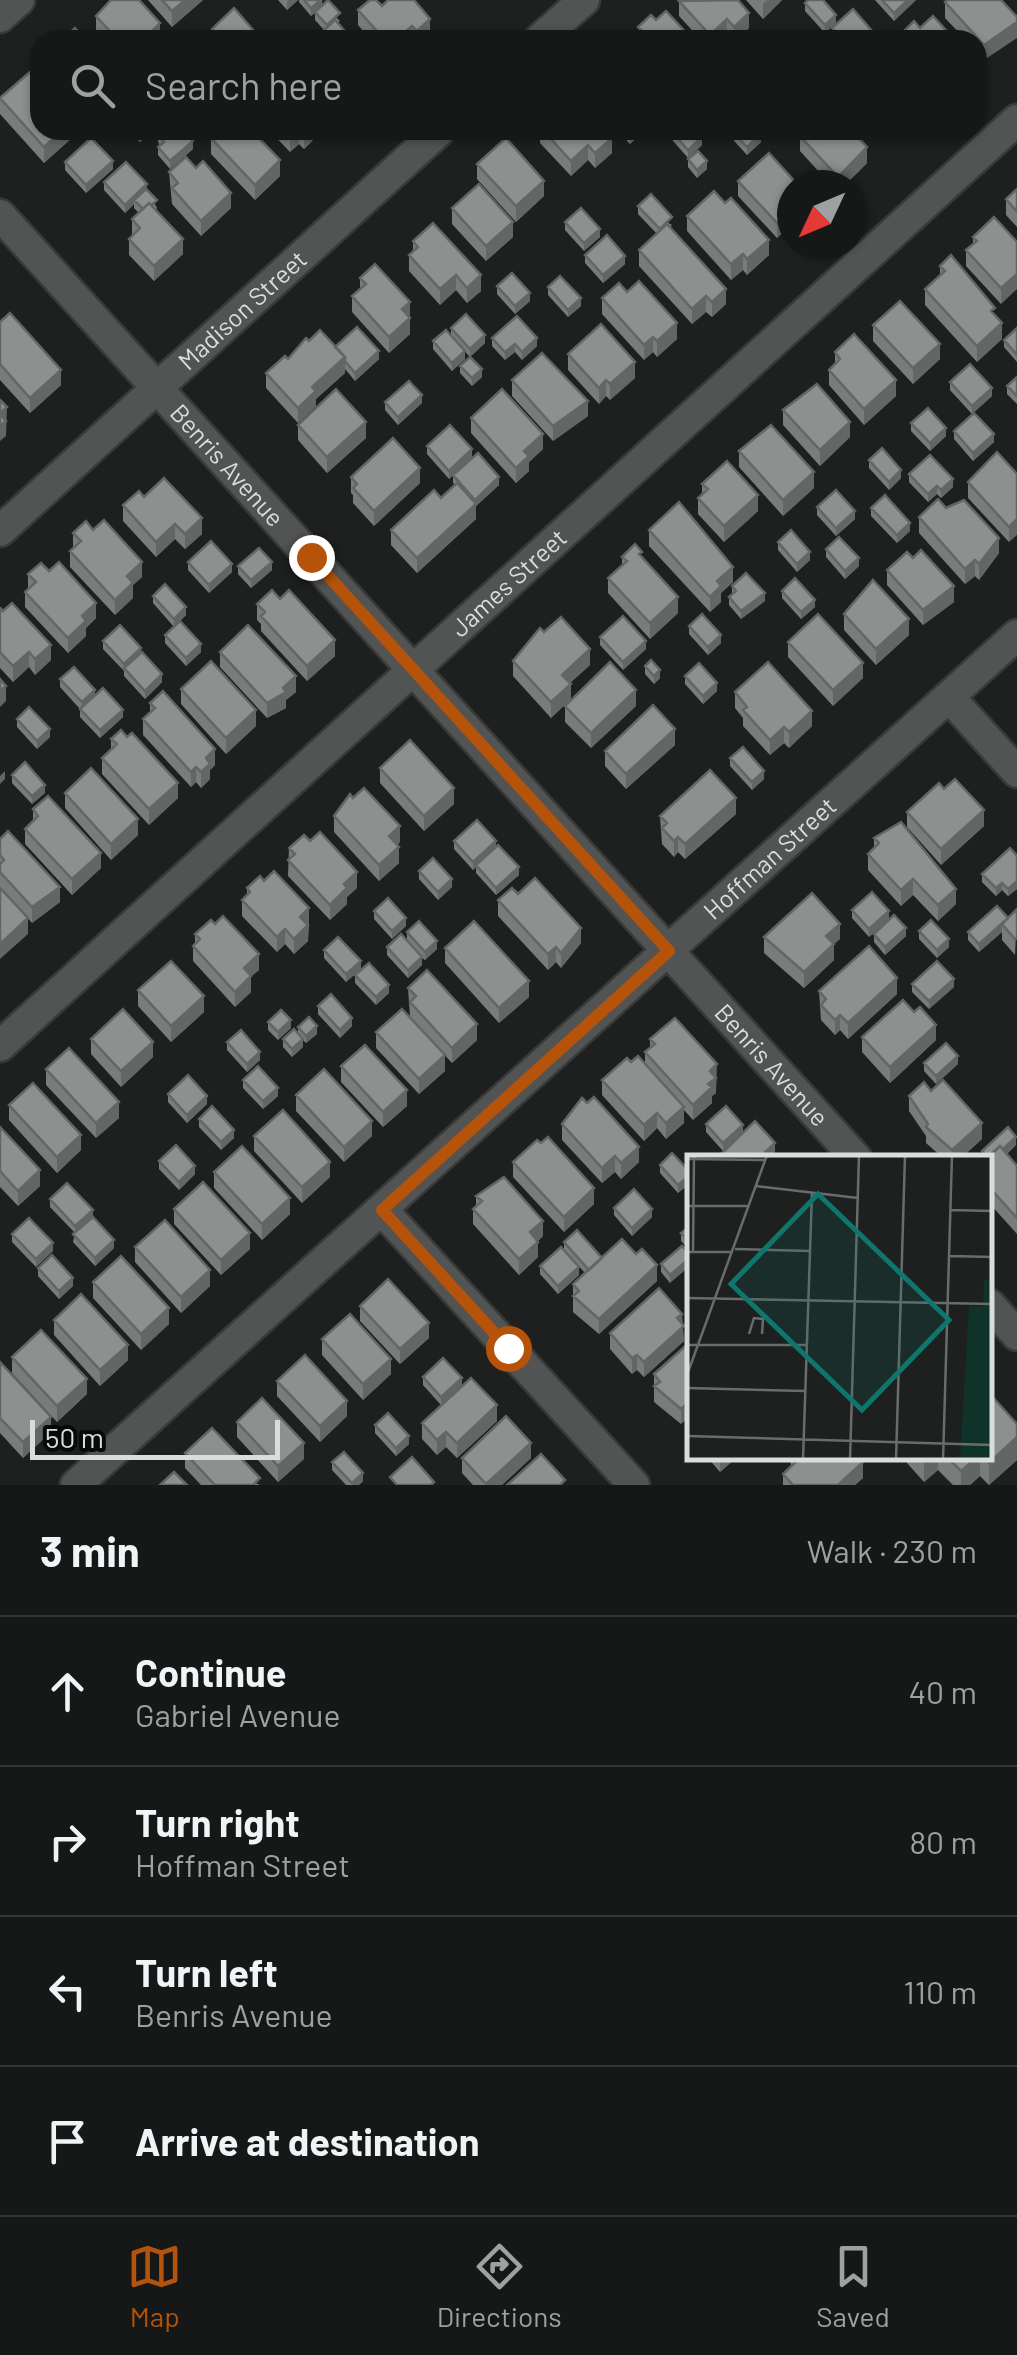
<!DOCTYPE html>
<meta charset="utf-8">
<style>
:root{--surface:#161817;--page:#1f2120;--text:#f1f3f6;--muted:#9ea0a1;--line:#353736;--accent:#b45309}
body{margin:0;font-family:Barlow,sans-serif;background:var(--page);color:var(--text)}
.compass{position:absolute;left:777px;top:170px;width:90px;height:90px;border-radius:50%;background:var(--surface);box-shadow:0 2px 8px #0004;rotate:226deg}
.scale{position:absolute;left:30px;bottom:25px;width:250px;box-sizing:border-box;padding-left:10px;border:5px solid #dadddc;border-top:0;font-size:28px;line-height:35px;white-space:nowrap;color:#dadddc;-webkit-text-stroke:8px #080a09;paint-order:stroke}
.stop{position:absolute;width:30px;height:30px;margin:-22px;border:8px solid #b45309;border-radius:50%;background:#fff}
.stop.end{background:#b45309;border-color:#fff;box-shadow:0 2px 10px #0008}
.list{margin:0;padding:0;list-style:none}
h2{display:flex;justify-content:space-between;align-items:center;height:130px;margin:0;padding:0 40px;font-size:42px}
h2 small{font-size:32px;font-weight:400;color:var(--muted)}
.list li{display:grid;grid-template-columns:65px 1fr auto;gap:30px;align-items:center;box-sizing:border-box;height:150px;padding:0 40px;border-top:2px solid var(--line)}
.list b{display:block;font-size:38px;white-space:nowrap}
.list p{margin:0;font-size:32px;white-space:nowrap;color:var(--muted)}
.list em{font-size:32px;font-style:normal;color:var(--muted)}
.icon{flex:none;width:55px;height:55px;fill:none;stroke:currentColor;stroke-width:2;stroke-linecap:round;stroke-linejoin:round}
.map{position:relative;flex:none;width:1017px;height:1485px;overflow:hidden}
.search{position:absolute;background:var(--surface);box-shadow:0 2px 8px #0004;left:30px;right:30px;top:30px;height:110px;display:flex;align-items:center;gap:25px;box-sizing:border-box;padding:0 35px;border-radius:30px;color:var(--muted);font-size:38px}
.sheet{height:730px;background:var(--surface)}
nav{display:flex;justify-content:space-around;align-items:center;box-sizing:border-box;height:140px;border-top:2px solid var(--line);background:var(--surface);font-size:28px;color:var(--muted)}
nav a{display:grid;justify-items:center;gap:5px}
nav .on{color:var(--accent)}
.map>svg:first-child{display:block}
</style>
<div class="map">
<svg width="1017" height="1485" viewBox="0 0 1017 1485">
<rect width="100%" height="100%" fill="#1d201f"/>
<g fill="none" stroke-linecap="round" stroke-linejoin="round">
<g stroke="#373a39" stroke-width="35">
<g id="minor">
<path d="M0,17L19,0"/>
<path d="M539,40L584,0"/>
<path id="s1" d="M0,215L856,1158"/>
<path id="s2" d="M0,531L440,130"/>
<path d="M949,697L1017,772"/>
<path id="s3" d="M0,1046L1017,120"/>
<path d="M382,1210L634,1485"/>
<path d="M990,1305L1017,1335"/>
<path id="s4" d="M76,1485L1017,635"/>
</g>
</g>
<use href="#minor" stroke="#525353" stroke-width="30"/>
</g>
<path fill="#787d7b" d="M148,0H203L172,27Z
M278,0H298L287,10Z
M299,0H322V5L340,21L324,30L315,20V13L311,16L299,2Z
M746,0H782L763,19Z
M875,0H916L894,21Z
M679,1L749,28L736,40H732L727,35L721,40H701L679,16Z
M945,2L1017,17L984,60L977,52V40H966L945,18Z
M805,3L836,23L825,33L805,11Z
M382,6L430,34L424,40H371L358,25V10Z
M96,16L160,38V40H104L96,32Z
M832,28L872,39L836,40L832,36Z
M212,29L254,38L265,40H215L212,36Z
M0,98L74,130V136L44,163L0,114Z
M129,130H154L140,142Z
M269,130H316V137L304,149L299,144L290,152Z
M540,130H604L612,153L595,168L588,160L571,176L540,143Z
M617,130H645L630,144Z
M668,130H695L702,145L688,158L668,135Z
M727,130H758L761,142L747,155L727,133Z
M158,134L193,149L170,169L158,155V147L160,145L158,142Z
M800,136L867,163L845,185H831L800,151Z
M231,137L280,176L255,200L211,154V138Z
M688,159L707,169L697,178L688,167Z
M65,162L113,169L86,193L65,170Z
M477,164L544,196L516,222L477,179Z
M169,172L231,208L201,236L172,204Z
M738,181L792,185V234L789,236L784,231L777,238L738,196Z
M104,182L147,190L157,208L156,210L183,254L154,281L129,255V239L132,236V219L139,213L134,208V204L125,213L104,190Z
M1017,189V227L1006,215V199Z
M725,203L769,255L747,275L743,270L731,280L687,231V216Z
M638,206L672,225L670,227L726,304L712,317L706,312L692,324L639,266V250L657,234L638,214Z
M452,208L513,237L486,261L452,224Z
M565,222L600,237L584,251L565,230Z
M973,237L1017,242L1001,304L966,266V250L973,244Z
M413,241L481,291L467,303L456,290L440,305L409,271V255L413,252Z
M585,255L625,264L603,283L585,263Z
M940,266L995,315L1002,339L977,362L925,305V289L940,276Z
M360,278L410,302V334L389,353L352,312V296L360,289Z
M497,286L530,301L515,314L497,294Z
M548,287L581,306L568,317L548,295Z
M627,292L677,339L657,357L653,352L644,360L602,314V298Z
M0,322L61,385L30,413L0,380Z
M873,325L940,359L913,384L873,341Z
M451,328L485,343L470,357L458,344L465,359L452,371L433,349V341L451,336Z
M1017,328V362L1004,347V340Z
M492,338L537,346L522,360L515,352L505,360L492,346Z
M309,341L379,359L355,381L345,369V373L316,399V406L298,423L266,388V373L288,359Z
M835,352L896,396L864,425L829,385V370L835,364Z
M568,354L635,378L610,400L606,396L599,404L568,370Z
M460,366L482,377L472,386L460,373Z
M1017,377V404L1007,394V386Z
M512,380L588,416L553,441L512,396Z
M950,382L992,396L972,414L950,390Z
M385,402L422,403L398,425L385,410Z
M783,410L850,437L820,466L783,425Z
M471,418L543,449L529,462V471L516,483L471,433Z
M911,423L946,436L930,451L911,431Z
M298,425L366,438L327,473L298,440Z
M954,431L994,442L973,461L954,439Z
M427,446L472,457L449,479L427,454Z
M739,451L814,488L783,516L739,467Z
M869,460L901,478L889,490L869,468Z
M909,474L953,487L941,498L937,494L928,502L909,482Z
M1017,474L1009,542L968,498V482Z
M453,475L499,485L476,506V519L417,573L391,545V530L441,498L455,485L453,483Z
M351,477L420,483L374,526L353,503V495L351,493Z
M702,484L758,511L724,542L698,514V498L702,494Z
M144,497L202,534L185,549L175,539L156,557L123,521V505Z
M817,507L855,519L836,536L817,515Z
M871,508L910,531L897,543L871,516Z
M946,508L999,553L979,580L975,576L965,584L919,533V517Z
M649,530L733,582L721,593V602L710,612L649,546Z
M73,533L142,577L133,585V598L115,615L70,567V551L73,548Z
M778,542L810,560L797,572L778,550Z
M826,549L859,566L845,579L826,557Z
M622,557H642L678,613L650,639L608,593V578L622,566Z
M188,562L232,572L209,593L188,570Z
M238,566L272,570L251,588L238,574Z
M887,570L954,602L923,625L887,585Z
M28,574L96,618L86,628V636L68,653L25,607V592L28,589Z
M732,586L765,601L741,619L729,605V597L732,595Z
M782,591L815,607L801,619L782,598Z
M153,596L186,615L174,627L153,603Z
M257,604L335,656L307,681L261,631V624L257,620Z
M0,608L51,660L35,675L29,667L13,682L0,668Z
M844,614L909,635L876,665L844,630Z
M689,626L721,643L708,655L689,634Z
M544,632L590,665L570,683L571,699L551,718L513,676V661Z
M165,635L201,652L186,666L165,643Z
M600,637L646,649L623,670L600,645Z
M103,641L141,652L162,682L145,699L124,676V671L103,649Z
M788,642L863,678L833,706L788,657Z
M220,652L296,692L286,700V708L267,718L220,667Z
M645,666L660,678L654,684L645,674Z
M685,676L717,691L703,704L685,684Z
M60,679L95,695L123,717L100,738L80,717V709L60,687Z
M181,689L256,726L226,754L181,704Z
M735,692L812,726L789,748L784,743L770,755L743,726V718L735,708Z
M150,703L215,765L210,770V779L201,788L196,782L191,787L143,735V719L150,713Z
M565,706H636L591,748L565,722Z
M17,719L50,737L37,749L17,727Z
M111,739L178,798L149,825L102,774V758L111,750Z
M675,745L626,789L605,766V751Z
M730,758L764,779L752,790L730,766Z
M380,768L454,804L424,831L380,783Z
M12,775L45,793L32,804L12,783Z
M65,793L138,835L111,860L65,808Z
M353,798L400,842L397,845L399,863L379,881L334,832V816Z
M33,809L101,868L72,895L25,844V829L33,821Z
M907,812L984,826L941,865L907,827Z
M736,814L685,859L678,852L674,857L662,844L660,816Z
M874,838L956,904L938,921L913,895L901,906L868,870V854L874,848Z
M0,839L60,902L32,923L0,887Z
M454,841L519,875L496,895L476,873V867L473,870L454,849Z
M289,848L357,888L347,897V904L330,920L288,876Z
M1017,856V889L1008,896L1002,890L996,896L982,882V874Z
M419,871L452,887L438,900L419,879Z
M247,888L309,924L308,941L294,954L285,944L277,952L242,916V900L247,896Z
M518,894L581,943L561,968L556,962L548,970L498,916V900Z
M1017,909L1015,955L1002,940V932L979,952L968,940V932L1008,918Z
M852,910L889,919L869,937L852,918Z
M374,911L406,926L392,939L374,919Z
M919,931L949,947L937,958L919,939Z
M407,932L437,949L425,960L422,958V965L408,978L387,955V947L407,940Z
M195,934L259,970L251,976V992L235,1007L193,961V946L195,943Z
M874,934L906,936L885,955L874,942Z
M764,937L840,939L834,944V960L804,988L764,953Z
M445,948L529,997L499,1023L445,963Z
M324,950L361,969L346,982L324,958Z
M355,975L389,993L376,1005L355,983Z
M912,984L954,987L929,1009L912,992Z
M408,988L477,1040L452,1063L410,1017Z
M138,990L204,1012L171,1042L138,1006Z
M819,991L897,994L848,1039L840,1030L835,1035L821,1020Z
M318,1006L352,1026L340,1038L318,1014Z
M268,1022L291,1028L278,1040L268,1030Z
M298,1027L317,1034L306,1043L303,1040V1047L292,1057L283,1047V1039L298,1034Z
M376,1032L445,1071L419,1094L376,1048Z
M862,1037L936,1040L890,1083L862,1052Z
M91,1039L153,1057L121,1087L91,1054Z
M650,1039L717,1080L716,1081V1093L712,1096V1103L693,1120L684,1110V1123L666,1139L657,1128L644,1141L602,1095V1080L631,1062L645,1064V1052L650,1048Z
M227,1042L260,1060L247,1072L227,1050Z
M924,1063L958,1064L936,1084L924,1071Z
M341,1066L407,1106L383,1127L341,1082Z
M46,1069L119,1118L96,1138L46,1085Z
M243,1080L278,1096L263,1109L243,1088Z
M931,1091L982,1139L961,1158H943L926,1143V1136L909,1111V1096Z
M168,1094L207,1104L187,1123L168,1102Z
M296,1095L372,1136L344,1162L296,1111Z
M9,1105L81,1150L57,1173L9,1120Z
M199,1119L234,1138L221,1150L199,1127Z
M562,1124L639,1162L621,1179L615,1172L602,1183L562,1140Z
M706,1124L743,1132L775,1158L723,1151L706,1132Z
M0,1127L40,1186L18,1206L0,1187Z
M254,1136L330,1177L302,1203L254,1151Z
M1016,1145L1007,1154L1017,1166V1234L990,1204V1158H982V1151Z
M159,1161L195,1174L179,1190L159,1169Z
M513,1162L594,1204L564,1232L513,1177Z
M660,1165L690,1172V1183L678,1193L660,1173Z
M214,1172L290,1214L262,1240L214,1188Z
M476,1196L543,1236L538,1241V1257L519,1275L473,1224V1209L476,1206Z
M50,1199L93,1217L114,1248L95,1266L73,1242L75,1233L50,1207Z
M614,1208L652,1217L632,1236L614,1215Z
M174,1209L250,1249L221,1275L174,1224Z
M690,1226V1250L681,1241V1233Z
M12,1234L53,1251L36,1267L12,1242Z
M564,1242L602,1258L657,1281L599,1334L573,1312V1284L585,1273L564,1250Z
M135,1247L210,1286L181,1313L135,1262Z
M690,1254L670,1283L661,1272V1264Z
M540,1266L579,1275L558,1294L540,1274Z
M38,1268L73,1286L59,1299L38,1276Z
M93,1282L169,1324L141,1350L93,1298Z
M360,1306L429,1338L400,1364L360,1321Z
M54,1320L128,1360L100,1386L54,1335Z
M682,1324L684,1341L644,1377L637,1370L632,1374L610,1349V1333Z
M322,1339L391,1374L363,1400L322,1355Z
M690,1342L681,1424L654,1402V1374Z
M12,1357L87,1394L57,1422L12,1373Z
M443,1358L441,1405L423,1385V1377Z
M0,1362L51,1432L23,1458L0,1433Z
M277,1381L347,1416L320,1442L277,1396Z
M497,1421L457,1458L446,1447L437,1455L422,1439V1423Z
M237,1422L304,1459L278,1482L237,1437Z
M1017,1424V1460L989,1485L980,1476L970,1485H953L938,1470L924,1482L907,1463V1458H990Z
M375,1425L409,1444L396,1456L375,1433Z
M185,1453L260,1485H201L185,1468Z
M462,1458H531L502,1485H473L462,1473Z
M708,1458H736L720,1472Z
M790,1458H859L863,1478L855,1485H783V1474L791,1466Z
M332,1462L363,1481L359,1485H346L332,1470Z"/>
<path fill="#626664" d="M185,0H203L172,27V11Z
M289,0H298L287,10V2Z
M321,0L322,7L311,16V8Z
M767,0H782L763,19V4Z
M908,0H916L894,21V13Z
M749,13V28L736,40H734V27Z
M836,15V23L825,33V25Z
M430,19V34L424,40H417V31Z
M727,19V35L721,40H710V35Z
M1017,22V38L984,60V45Z
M160,23V38L158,40L152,31Z
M412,26V40H396Z
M254,31V39L243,40Z
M872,31V39L862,40Z
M63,130H74V136L44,163V147Z
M145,130H154L140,142V135Z
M297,130H299V144L290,152V137Z
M307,130H316V137L304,149V133Z
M630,130H645L630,144Z
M761,134V142L747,155V147Z
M702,137V145L688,158V150Z
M612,138V153L595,168V153Z
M193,141V149L170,169V161Z
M588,145V160L571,176V161Z
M867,147V163L845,185H838V177Z
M280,160V176L255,200V185Z
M113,161V169L86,193V185Z
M707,161V169L697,178V170Z
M544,181V196L516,222V206Z
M147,184V192L134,200V204L125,213V205Z
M231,193V208L201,236V221Z
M784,216V231L777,238V223Z
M792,218V234L789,236V221Z
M513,222V237L486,261V246Z
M600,229V237L584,251V243Z
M183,239V254L154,281V266Z
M769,240V255L747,275V259Z
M743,254V270L731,280V264Z
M625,256V264L603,283V275Z
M1017,274V289L1001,304V288Z
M456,275V290L440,305V289Z
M481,275V291L467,303V288Z
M726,289V304L712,317V302Z
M530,293V301L515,314V306Z
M706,296V312L692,324V309Z
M581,298V306L568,317V310Z
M410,302V318L402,309Z
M410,318V334L389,353V337Z
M677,323V339L657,357V341Z
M1002,323V339L977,362V346Z
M485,335V343L470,357V349Z
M653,337V352L644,360V345Z
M537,338V346L522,360V352Z
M515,344V352L505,360V352Z
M940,344V359L913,384V368Z
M379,351V359L355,381V373Z
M465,351V359L452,371V363Z
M345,357V373L316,399V406L298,423V408L312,387Z
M635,362V378L610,400V384Z
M482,369V377L472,386V378Z
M61,370V385L30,413V398Z
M606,380V396L599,404V388Z
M896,380V396L864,425V409Z
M992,388V396L972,414V406Z
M422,395V403L398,425V417Z
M588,401V416L553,441V426Z
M7,407L6,436L0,441V413Z
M366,422V438L327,473V457Z
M850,422V437L820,466V450Z
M946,428V436L930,451V443Z
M543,434V449L529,462V471L516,483V468L524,451Z
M994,434V442L973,461V453Z
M472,449V457L449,479V471Z
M420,468V483L374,526V511Z
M901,470V478L889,490V482Z
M814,472V488L783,516V500Z
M499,477V485L476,506V519L417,573V558L475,505V500Z
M953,479V487L941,498V490Z
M937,486V494L928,502V494Z
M758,495V511L724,542V526Z
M855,511V519L836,536V528Z
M202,518V534L185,549V534Z
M1017,519V535L1009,542V527Z
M910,523V531L897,543V535Z
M175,524V539L156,557V542Z
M999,538V553L979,580V564Z
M810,552V560L797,572V564Z
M859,558V566L845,579V571Z
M975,560V576L965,584V569Z
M142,562V577L133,585V598L115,615V600L127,576Z
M272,562V570L251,588V580Z
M232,564V572L209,593V585Z
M733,567V582L721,593V602L710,612V597L717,581Z
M954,586V602L923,625V610Z
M765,593V601L741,619V611Z
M678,597V613L650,639V623Z
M815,600V607L801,619V612Z
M96,603V618L86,628V636L68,653V638L82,616Z
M186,607V615L174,627V619Z
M909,619V635L876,665V649Z
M721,635V643L708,655V647Z
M335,640V656L307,681V666Z
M646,641V649L623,670V662Z
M201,644V652L186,666V658Z
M51,645V660L35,675V659Z
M141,648V656L124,668V672V664Z
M590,649V665L562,690V675Z
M29,652V667L13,682V666Z
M863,663V678L833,706V690Z
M660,670V678L654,684V676Z
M162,674V682L145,699V691Z
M296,676V692L286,700V708L267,718V703Z
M717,683V691L703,704V696Z
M571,684V699L551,718V702Z
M6,686V701L0,707V691Z
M95,690V698L82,710V702Z
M636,690V706L591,748V733Z
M123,710V717L100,738V730Z
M256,710V726L226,754V738Z
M812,711V726L789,748V732Z
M784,727V743L770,755V740Z
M50,729V737L37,749V741Z
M675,729V745L626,789V774Z
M215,749V765L210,770V779L201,788V772L206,758Z
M196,767V782L191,787V772Z
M5,771V779L0,784V776Z
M764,771V779L752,790V782Z
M178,783V798L149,825V809Z
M45,785V793L32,804V796Z
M454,788V804L424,831V816Z
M736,798V814L685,859V844Z
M984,810V826L941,865V849Z
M138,819V835L111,860V844Z
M400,826V842L389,852V836Z
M678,837V852L674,857V841Z
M496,841V849L473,870V862Z
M399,847V863L379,881V865Z
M101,853V868L72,895V879Z
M519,867V875L496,895V888Z
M357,872V888L347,897V904L330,920V905L344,884Z
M452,879V887L438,900V892Z
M913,879V895L901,906V890Z
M1017,881V889L1008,896V889Z
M1002,883V890L996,896V888Z
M60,887V902L32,923V907Z
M956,889V904L938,921V905Z
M309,908V924L300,932V917Z
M889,911V919L869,937V929Z
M28,918V934L0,959V944Z
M406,918V926L392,939V931Z
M840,924V939L834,944V960L804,988V972L826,936Z
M1002,924V932L979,952V944Z
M308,925V941L294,954V939Z
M581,928V943L561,968V953Z
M906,928V936L885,955V947Z
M285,929V944L277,952V937Z
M949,939V947L937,958V950Z
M437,941V949L425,960V952Z
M556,947V962L548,970V954Z
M259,954V970L244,983V968Z
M422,957V965L408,978V970Z
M361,961V969L346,982V974Z
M251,976V992L235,1007V992Z
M897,978V994L848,1039V1023Z
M954,979V987L929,1009V1001Z
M529,981V997L499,1023V1008Z
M389,985V993L376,1005V997Z
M204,996V1012L171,1042V1026Z
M840,1015V1030L835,1035V1020Z
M352,1018V1026L340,1038V1030Z
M291,1020V1028L278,1040V1032Z
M477,1024V1040L452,1063V1048Z
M936,1025V1040L890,1083V1067Z
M317,1026V1034L306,1043V1036Z
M303,1039V1047L292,1057V1049Z
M153,1042V1057L121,1087V1071Z
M260,1052V1060L247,1072V1064Z
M445,1055V1071L419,1094V1079Z
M958,1056V1064L936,1084V1076Z
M717,1064L716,1093L712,1096V1103L693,1120V1105L710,1071Z
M278,1088V1096L263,1109V1101Z
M407,1090V1106L383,1127V1112Z
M207,1096V1104L187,1123V1115Z
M119,1102V1118L96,1138V1123Z
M684,1107V1123L666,1139V1123Z
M657,1113V1128L644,1141V1125Z
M372,1121V1136L344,1162V1147Z
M982,1123V1139L961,1158H952V1150Z
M743,1125V1133L723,1151V1143Z
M234,1130V1138L221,1150V1142Z
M81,1135V1150L57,1173V1157Z
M1016,1137V1145L993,1165L991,1160Z
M775,1143V1158H765V1152Z
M639,1147V1162L621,1179V1163Z
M615,1156V1172L602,1183V1168Z
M330,1162V1177L302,1203V1187Z
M195,1166V1174L179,1190V1182Z
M40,1170V1186L18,1206V1191Z
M690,1175V1183L678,1193V1185Z
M594,1188V1204L564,1232V1217Z
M290,1198V1214L262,1240V1224Z
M652,1209V1217L632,1236V1228Z
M93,1210V1218L75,1234V1226Z
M543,1221V1236L530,1248V1232Z
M250,1233V1249L221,1275V1260Z
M114,1240V1248L95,1266V1258Z
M538,1242V1257L519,1275V1259Z
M53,1243V1251L36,1267V1259Z
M690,1258V1266L670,1283V1275Z
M657,1265V1281L599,1334V1319Z
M579,1267V1275L558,1294V1286Z
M210,1270V1286L181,1313V1297Z
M73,1278V1286L59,1299V1291Z
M169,1308V1324L141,1350V1334Z
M682,1314L684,1341L644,1377V1362L677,1318Z
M429,1323V1338L400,1364V1349Z
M128,1345V1360L100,1386V1370Z
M637,1355V1370L632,1374V1358Z
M391,1359V1374L363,1400V1384Z
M462,1378V1386L441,1405V1397Z
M87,1379V1394L57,1422V1406Z
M347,1401V1416L320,1442V1426Z
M690,1401V1417L681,1424V1409Z
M497,1405V1421L457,1458V1443Z
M51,1417V1432L23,1458V1442Z
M446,1432V1447L437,1455V1440Z
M409,1436V1444L396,1456V1448Z
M1017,1437V1460L989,1485V1463Z
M304,1443V1459L278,1482V1466Z
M531,1443V1458L502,1485H486Z
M720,1458H736L720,1472Z
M927,1458H938V1470L924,1482V1460Z
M976,1458H980V1476L970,1485H961V1471Z
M863,1462V1478L855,1485H838Z
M363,1473V1481L359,1485H352Z"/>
<path fill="#8c918f" stroke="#626664" stroke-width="2.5" d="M111,0H139L160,23L152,31L160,40H118L96,16Z
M162,0H185L172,11Z
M304,0H321L311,8Z
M328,0L340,13L327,25L315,12Z
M370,0H376L382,6L388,0H414L430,19L417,31L412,26L396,40H385L358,10Z
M738,0L749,13L734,27L727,19L710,35L679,1Z
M808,0H823L836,15L825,25L805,3Z
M882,0H908L894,13Z
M948,0H1001L1017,17V22L984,45L945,2Z
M234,8L254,31L243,40H221L212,29Z
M853,9L872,31L862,40H849L842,32L839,35L832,28Z
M666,11L693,40H635L643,32L638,27L651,15L656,20Z
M933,16L955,40H906L910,36L905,30L914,21L920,28Z
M335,20L353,40H313Z
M75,28L86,40H62Z
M259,33L265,40H252Z
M770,33L777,40H762Z
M30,72L40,83V130H63L44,147L0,98Z
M163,130H183L193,141L170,161L158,147L164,142L158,134Z
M219,130H225L231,137L239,130H251L280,160L255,185L211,138Z
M284,130H297L290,137Z
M543,130H604L612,138L595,153L588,145L571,161Z
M670,130H695L702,137L688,150Z
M731,130H758L761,134L747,147Z
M807,130H851L867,147L838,177L800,136Z
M91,138L113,161L86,185L65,162Z
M506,138L544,181L516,206L477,164Z
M698,151L707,161L697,170L688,159Z
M769,153L798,185H792V218L789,221L784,216L777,223L738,181Z
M186,157L196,168L203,161L231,193L201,221L172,188L178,183L169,172Z
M126,162L147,184L125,205L104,182Z
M479,184L513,222L486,246L452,208Z
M146,189L157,200L152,205L149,203L143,209L134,200Z
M1017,189V212L1006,199Z
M714,191L725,203L731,198L769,240L747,259L743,254L731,264L687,216Z
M651,194L672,217L660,229L638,206Z
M149,203L183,239L154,266L129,239L140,228L132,219Z
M581,208L600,229L584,243L565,222Z
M994,217L1017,242V274L1001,288L966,250L977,241L973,237Z
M433,223L481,275L467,288L456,275L440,289L409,255L418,247L413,241Z
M667,224L726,289L712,302L706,296L692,309L639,250Z
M607,235L625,256L603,275L585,255Z
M951,255L995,308L991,311L1002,323L977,346L925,289L945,271L940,266Z
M375,264L410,302L402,309L410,318L389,337L352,296L366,284L360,278Z
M512,273L530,293L515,306L497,286Z
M560,276L581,298L568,310L548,287Z
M639,281L677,323L657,341L653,337L644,345L602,298L619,283L627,292Z
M900,301L940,344L913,368L873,325Z
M10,313L61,370L30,398L0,364V322Z
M466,314L485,335L470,349L451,328Z
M517,316L537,338L522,352L515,344L505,352L492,338Z
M601,324L635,362L610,384L606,380L599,388L568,354Z
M357,327L379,351L355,373L345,361V357L335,347Z
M1017,328V355L1004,340Z
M320,330L345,357L312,387L316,391L298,408L266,373L285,356L288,359L306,338L309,341Z
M446,330L465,351L452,363L433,341Z
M854,334L896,380L864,409L829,370L840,359L835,352Z
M542,353L588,401L553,426L512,380Z
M470,357L482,369L472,378L460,366Z
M970,364L992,388L972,406L950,382Z
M1017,377V396L1007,386Z
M409,381L422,395L398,417L385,402Z
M817,384L850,422L820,450L783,410Z
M336,389L366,422L327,457L298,425Z
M502,389L543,434L524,451L529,456L516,468L471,418Z
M0,400L7,407L0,413Z
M928,408L946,428L930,443L911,423Z
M974,413L994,434L973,453L954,431Z
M0,414L6,421L0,426Z
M450,425L472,449L449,471L427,446Z
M771,425L814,472L783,500L739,451Z
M393,438L420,468L374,511L353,488L357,484L351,477Z
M882,448L901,470L889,482L869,460Z
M997,452L1017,474V519L1009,527L968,482Z
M478,453L499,477L475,500L453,475Z
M930,455L953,479L941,490L937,486L928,494L909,474Z
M727,461L758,495L724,526L698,498L708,489L702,484Z
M164,478L202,518L185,534L175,524L156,542L123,505L139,491L144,497Z
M457,483L476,504L417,558L391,530L434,490L441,498Z
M836,490L855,511L836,528L817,507Z
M885,495L910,523L897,535L871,508Z
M938,499L946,508L964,500L999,538L979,564L975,560L965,569L919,517Z
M679,502L733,567L717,581L721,586L710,597L649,530Z
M104,520L142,562L127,576L133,583L115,600L70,551L81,541L73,533L86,521L93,530Z
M791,530L810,552L797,564L778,542Z
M839,537L859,558L845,571L826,549Z
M211,541L232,564L209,585L188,562Z
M635,544L642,552L639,554L678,597L650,623L608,578L627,561L622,557Z
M259,548L272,562L251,580L238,566Z
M921,550L954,586L923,610L887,570L907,552L913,558Z
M59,562L96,603L82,616L86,621L68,638L25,592L36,582L28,574L41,563L49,571Z
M746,573L765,593L741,611L729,597L736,591L732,586Z
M795,578L815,600L801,612L782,591Z
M873,580L909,619L876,649L844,614Z
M165,584L186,607L174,619L153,596Z
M272,590L280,599L289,590L335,640L307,666L261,616L265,612L257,604Z
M12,603L51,645L35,659L29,652L13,666L0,652V608L3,611Z
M702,614L721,635L708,647L689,626Z
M818,614L863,663L833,690L788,642Z
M623,616L646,641L623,662L600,637Z
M561,617L590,649L562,675L571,684L551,702L513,661L540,628L544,632Z
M180,621L201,644L186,658L165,635Z
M120,625L141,648L124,664L103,641Z
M248,625L296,676L283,688L286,692L267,703L220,652Z
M142,652L162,674L145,691L124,668Z
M651,660L660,670L654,676L645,666Z
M211,661L256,710L226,738L181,689Z
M610,662L636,690L591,733L565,706Z
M768,662L812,711L789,732L784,727L770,740L743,710L747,707L735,692Z
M699,663L717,683L703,696L685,676Z
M74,667L95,690L82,702L60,679Z
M0,679L6,686L0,691Z
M103,688L123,710L100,730L80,709Z
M163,691L215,749L206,758L210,764L201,772L196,767L191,772L143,719L155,708L150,703Z
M653,705L675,729L626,774L605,751Z
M29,707L50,729L37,741L17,719Z
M121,730L127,737L132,733L178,783L149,809L102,758L117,744L111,739Z
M410,740L454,788L424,816L380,768Z
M743,747L764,771L752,782L730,758Z
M25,762L45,785L32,796L12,775Z
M91,768L138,819L111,844L65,793Z
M710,770L736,798L685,844L678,837L674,841L662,828L667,823L660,816Z
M955,779L984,810L941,849L907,812L939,783L944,789Z
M364,788L400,826L389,836L399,847L379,865L334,816L350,794L353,798Z
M48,796L101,853L72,879L25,829L38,816L33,809Z
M477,820L496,841L473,862L454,841Z
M901,822L956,889L938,905L913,879L901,890L868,854L879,843L874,838Z
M8,831L60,887L32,907L0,872V864L4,860L0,855V839Z
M320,832L357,872L344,884L347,888L330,905L288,860L295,854L289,848L304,835L310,841Z
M498,845L519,867L496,888L476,865Z
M1010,848L1017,856V881L1008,889L1002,883L996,888L982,874Z
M433,858L452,879L438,892L419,871Z
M274,871L309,908L300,917L308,925L294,939L285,929L277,937L242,900L250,892L247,888L260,876L264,881Z
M535,878L581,928L561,953L556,947L548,954L498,900L512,888L518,894Z
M0,888L28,918L0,944Z
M872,892L889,911L869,929L852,910Z
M812,893L840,924L826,936L834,944L804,972L764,937Z
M388,898L406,918L392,931L374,911Z
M997,906L1008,918L979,944L968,932Z
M1017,909V938L1015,939L1002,924Z
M894,915L906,928L885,947L874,934Z
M223,916L259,954L244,968L251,976L235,992L193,946L200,939L195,934L211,920L215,924Z
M931,920L949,939L937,950L919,931Z
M419,921L437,941L425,952L407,932Z
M474,921L529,981L499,1008L445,948Z
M401,934L422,957L408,970L387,947Z
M338,937L361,961L346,974L324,950Z
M869,946L897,978L848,1023L840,1015L835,1020L821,1005L826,999L819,991Z
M171,961L204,996L171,1026L138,990Z
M937,961L954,979L929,1001L912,984Z
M369,963L389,985L376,997L355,975Z
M427,970L477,1024L452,1048L410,1002L416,996L408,988Z
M331,994L352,1018L340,1030L318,1006Z
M903,1000L914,1012L920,1007L936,1025L890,1067L862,1037Z
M123,1009L153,1042L121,1071L91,1039Z
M402,1009L445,1055L419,1079L376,1032Z
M281,1010L291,1020L278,1032L268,1022Z
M309,1017L317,1026L306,1036L298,1027Z
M675,1018L717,1064L710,1071L716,1078L708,1084L712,1087L693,1105L645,1052L655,1044L650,1039Z
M294,1029L303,1039L292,1049L283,1039Z
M241,1030L260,1052L247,1064L227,1042Z
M946,1043L958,1056L936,1076L924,1063Z
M365,1045L407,1090L383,1112L341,1066Z
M69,1048L119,1102L96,1123L46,1069Z
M638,1056L684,1107L666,1123L657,1113L644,1125L602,1080L627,1058L631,1062Z
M258,1066L278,1088L263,1101L243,1080Z
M324,1069L372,1121L344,1147L296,1095Z
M188,1075L207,1096L187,1115L168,1094Z
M943,1080L982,1123L952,1150L926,1127L928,1124L909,1096L924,1082L931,1091Z
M33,1083L81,1135L57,1157L9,1105Z
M594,1097L639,1147L621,1163L615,1156L602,1168L562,1124L582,1098L587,1103Z
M212,1106L234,1130L221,1142L199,1119Z
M726,1106L743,1125L723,1143L706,1124Z
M283,1110L330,1162L302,1187L254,1136Z
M755,1121L775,1143L765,1152L770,1158H717Z
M0,1127L40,1170L18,1191L0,1171Z
M1008,1127L1016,1137L1003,1149L1000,1146L988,1157L982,1151Z
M548,1137L594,1188L564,1217L513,1162L537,1140L541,1143Z
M176,1145L195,1166L179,1182L159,1161Z
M242,1146L290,1198L262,1224L214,1172Z
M1000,1146L1017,1166V1218L990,1188V1169L993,1165L990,1161V1158H988Z
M672,1153L690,1172V1175L678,1185L660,1165Z
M504,1177L543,1221L530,1232L538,1242L519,1259L473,1209L482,1201L476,1196Z
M203,1182L250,1233L221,1260L174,1209Z
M67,1183L93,1210L75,1226L50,1199Z
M634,1189L652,1209L632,1228L614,1208Z
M93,1217L114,1240L95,1258L73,1234Z
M29,1218L53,1243L36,1259L12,1234Z
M165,1220L210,1270L181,1297L135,1247Z
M690,1226V1242L681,1233Z
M577,1230L602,1258L589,1270L564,1242Z
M622,1239L636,1254L642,1249L657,1265L599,1319L573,1296L579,1291L573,1284Z
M682,1246L690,1254V1258L670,1275L661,1264Z
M561,1247L579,1267L558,1286L540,1266Z
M52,1255L73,1278L59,1291L38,1268Z
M121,1256L169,1308L141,1334L93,1282Z
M388,1279L429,1323L400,1349L360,1306Z
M659,1288L682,1314L677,1318L684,1326L644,1362L637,1355L632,1358L610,1333Z
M81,1294L128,1345L100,1370L54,1320Z
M350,1314L391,1359L363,1384L322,1339Z
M41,1330L87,1379L57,1406L12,1357Z
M690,1342V1401L681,1409L654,1386L660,1382L654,1374Z
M305,1355L347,1401L320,1426L277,1381Z
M443,1358L462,1378L441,1397L423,1377Z
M0,1362L51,1417L23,1442L0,1418Z
M471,1378L497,1405L457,1443L446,1432L437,1440L422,1423Z
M990,1394L1017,1424V1437L989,1463L984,1458H990Z
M262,1398L304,1443L278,1466L237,1422Z
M388,1413L409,1436L396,1448L375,1425Z
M506,1416L531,1443L486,1484L462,1458Z
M212,1428L260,1478L253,1485H215L185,1453Z
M344,1452L363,1473L352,1483L332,1462Z
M541,1454L565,1480L560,1485H507Z
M412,1457L434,1482L431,1485H397L390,1477Z
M797,1458H859L863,1462L838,1485H793L783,1474L799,1459Z
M948,1458H976L961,1471Z
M174,1472L187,1485H160Z"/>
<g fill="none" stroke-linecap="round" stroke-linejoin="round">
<path stroke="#b45309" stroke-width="12" d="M311,557L669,951L382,1210L508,1348"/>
</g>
<g text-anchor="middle" stroke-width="10" stroke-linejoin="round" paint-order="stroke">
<g font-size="25" fill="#dadddc" stroke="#080a09">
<text dy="9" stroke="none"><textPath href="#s2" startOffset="328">Madison Street</textPath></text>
<text dy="9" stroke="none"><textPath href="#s1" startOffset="338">Benris Avenue</textPath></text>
<text dy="9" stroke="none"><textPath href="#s3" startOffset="688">James Street</textPath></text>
<text dy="9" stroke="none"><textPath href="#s4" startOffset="935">Hoffman Street</textPath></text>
<text dy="9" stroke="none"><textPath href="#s1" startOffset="1148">Benris Avenue</textPath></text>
</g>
</g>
<g transform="translate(687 1155)">
<rect width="305" height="305" fill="#1d201f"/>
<path d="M297,125H305V305H273L282,151L296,152Z" fill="#0f3329"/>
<path fill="none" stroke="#696c6b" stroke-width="2.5" d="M0,4L78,5M69,31L171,43M0,51H62M263,55L305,56M48,94L123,96M0,97H44M6,97L7,0M263,101L305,102M0,143L305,149M62,179L67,163L76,164L75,179M0,190H120M0,220L80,0M0,233L118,236M0,281L305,290M116,305L125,37M163,305L172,0M209,305L218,0M256,305L265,0"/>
<path fill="#0f766e" fill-opacity="0.15" stroke="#0f766e" stroke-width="5" d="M131,39L262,165L175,255L44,129Z"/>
<rect width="305" height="305" fill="none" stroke="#dadddc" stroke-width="5"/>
</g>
</svg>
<svg class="compass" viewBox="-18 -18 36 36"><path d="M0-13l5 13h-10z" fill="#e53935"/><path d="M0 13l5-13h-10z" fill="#9ea0a1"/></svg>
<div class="scale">50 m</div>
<div class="stop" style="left:508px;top:1348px"></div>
<div class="stop end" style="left:311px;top:557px"></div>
<div class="search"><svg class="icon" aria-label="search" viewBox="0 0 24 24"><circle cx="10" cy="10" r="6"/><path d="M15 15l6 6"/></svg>Search here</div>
</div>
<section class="sheet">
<h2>3 min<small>Walk · 230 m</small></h2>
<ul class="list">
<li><svg class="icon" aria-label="ahead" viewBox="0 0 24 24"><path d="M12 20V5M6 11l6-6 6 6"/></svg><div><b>Continue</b><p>Gabriel Avenue</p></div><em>40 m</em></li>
<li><svg class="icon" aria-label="right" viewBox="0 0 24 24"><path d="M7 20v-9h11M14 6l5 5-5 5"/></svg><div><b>Turn right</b><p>Hoffman Street</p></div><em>80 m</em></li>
<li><svg class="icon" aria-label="left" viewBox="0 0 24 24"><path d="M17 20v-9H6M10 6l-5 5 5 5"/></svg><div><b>Turn left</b><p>Benris Avenue</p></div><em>110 m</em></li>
<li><svg class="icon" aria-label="arrive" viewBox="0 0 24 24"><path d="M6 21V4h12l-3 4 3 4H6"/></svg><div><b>Arrive at destination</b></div></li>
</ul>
</section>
<nav>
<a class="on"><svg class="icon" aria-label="map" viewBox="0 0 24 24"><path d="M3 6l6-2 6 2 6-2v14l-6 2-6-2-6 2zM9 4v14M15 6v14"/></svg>Map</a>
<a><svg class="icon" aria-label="directions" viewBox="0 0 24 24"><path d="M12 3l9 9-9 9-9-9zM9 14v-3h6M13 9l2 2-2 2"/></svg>Directions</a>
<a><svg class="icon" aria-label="saved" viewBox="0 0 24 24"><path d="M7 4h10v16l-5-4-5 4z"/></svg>Saved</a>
</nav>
